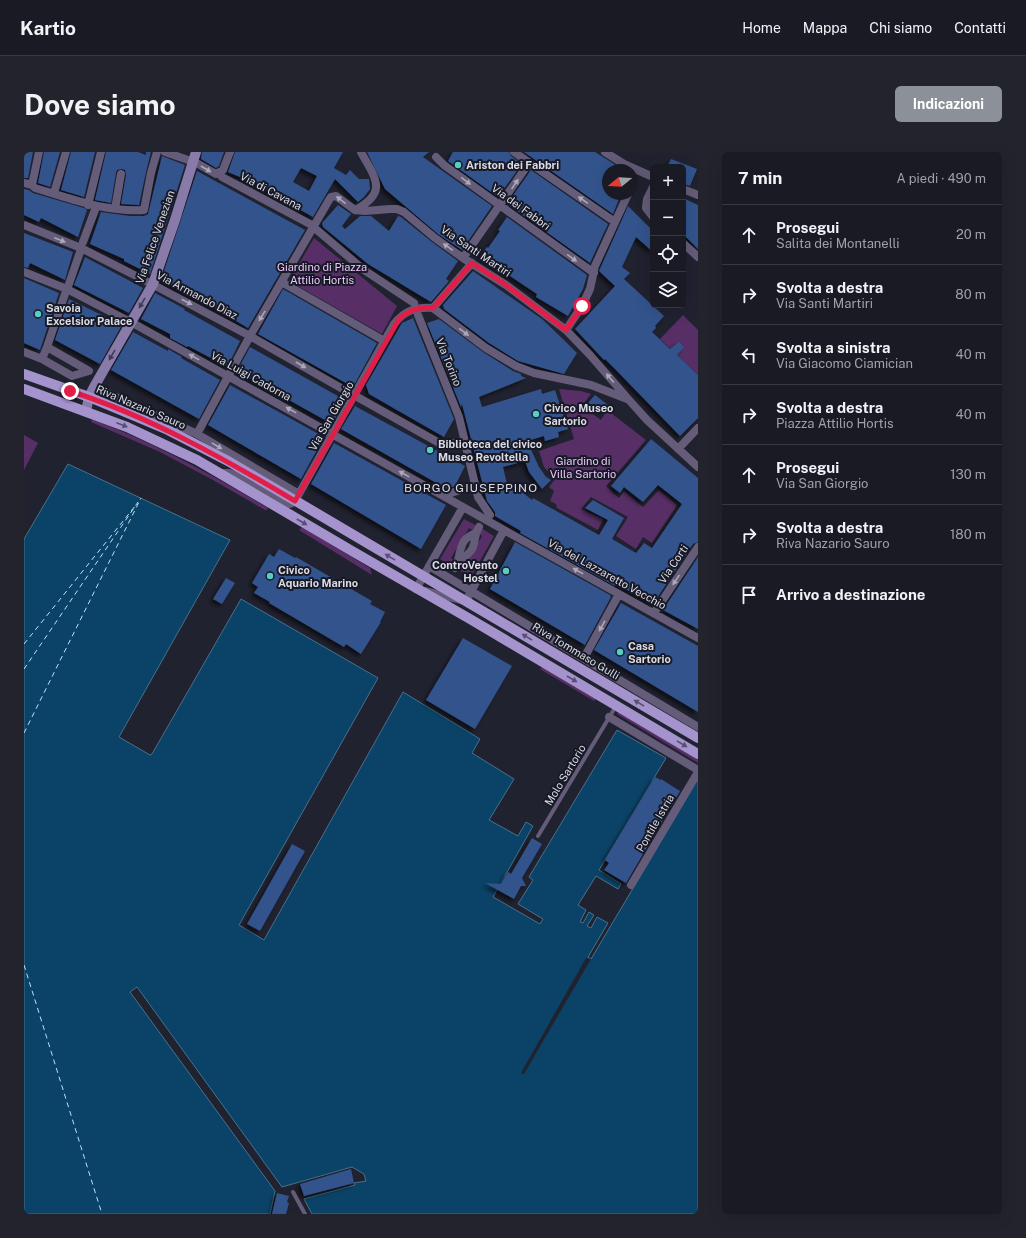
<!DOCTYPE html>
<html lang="it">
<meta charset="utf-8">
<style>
:root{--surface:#191a24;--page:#22232c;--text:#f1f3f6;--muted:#9fa1a6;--line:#373841;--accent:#8c9099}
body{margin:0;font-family:"Public Sans",sans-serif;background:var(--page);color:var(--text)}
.controls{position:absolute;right:12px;top:12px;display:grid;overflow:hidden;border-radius:6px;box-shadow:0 4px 16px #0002}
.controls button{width:36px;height:36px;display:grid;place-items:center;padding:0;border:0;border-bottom:1px solid var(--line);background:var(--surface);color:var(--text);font:20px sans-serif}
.compass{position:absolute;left:578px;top:12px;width:36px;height:36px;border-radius:50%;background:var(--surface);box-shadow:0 4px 16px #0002;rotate:252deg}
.stop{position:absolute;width:12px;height:12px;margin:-9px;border:3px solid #e11d48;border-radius:50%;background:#fff}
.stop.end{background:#e11d48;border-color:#fff;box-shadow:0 1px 4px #0008}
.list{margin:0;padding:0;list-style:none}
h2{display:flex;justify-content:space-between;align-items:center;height:52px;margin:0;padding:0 16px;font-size:17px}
h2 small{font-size:13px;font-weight:400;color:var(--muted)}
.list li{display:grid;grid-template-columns:26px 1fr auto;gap:12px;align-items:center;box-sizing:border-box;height:60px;padding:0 16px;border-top:1px solid var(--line)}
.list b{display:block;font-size:15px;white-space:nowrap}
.list p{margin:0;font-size:13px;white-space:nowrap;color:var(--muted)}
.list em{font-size:13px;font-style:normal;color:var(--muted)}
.icon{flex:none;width:22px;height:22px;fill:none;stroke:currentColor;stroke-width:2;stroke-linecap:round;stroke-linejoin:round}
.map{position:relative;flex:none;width:674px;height:1062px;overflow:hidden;border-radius:6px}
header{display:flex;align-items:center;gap:24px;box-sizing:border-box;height:56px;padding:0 20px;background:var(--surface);border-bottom:1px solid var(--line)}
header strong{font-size:19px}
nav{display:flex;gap:22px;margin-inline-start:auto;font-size:14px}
.intro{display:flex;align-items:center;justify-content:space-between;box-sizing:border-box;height:96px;padding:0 24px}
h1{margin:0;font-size:28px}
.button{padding:10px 18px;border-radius:6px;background:var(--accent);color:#fff;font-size:14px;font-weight:700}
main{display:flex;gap:24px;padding:0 24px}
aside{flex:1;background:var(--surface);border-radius:6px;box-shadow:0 4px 16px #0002}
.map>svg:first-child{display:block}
</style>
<header>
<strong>Kartio</strong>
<nav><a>Home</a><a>Mappa</a><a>Chi siamo</a><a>Contatti</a></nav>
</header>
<div class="intro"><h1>Dove siamo</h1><a class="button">Indicazioni</a></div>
<main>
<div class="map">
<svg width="674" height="1062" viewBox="0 0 674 1062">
<defs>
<filter id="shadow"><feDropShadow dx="-3" dy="3" stdDeviation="2" flood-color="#0009"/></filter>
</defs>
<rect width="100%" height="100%" fill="#212230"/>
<path fill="#572f66" d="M290,86L373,154L358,182L265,129Z
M659,163L674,178V223L636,187Z
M535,237L557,239L567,242L558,254L577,268L583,258L622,288L582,334L595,346L600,339L619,355L635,338L653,353L628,391L619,385L612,397L592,384L604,365L567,345L557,357L579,367L574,378L533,356L532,352L526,349L530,339L525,335L531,327L520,315L515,299L550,287Z
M68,267C130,291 187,322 244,356L243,358H241L189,328L136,300L67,270Z
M0,283L14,291L0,318Z
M440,367L453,374L450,379L445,376L427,406L432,410L429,415L416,407Z
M278,375L346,416L348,423L275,378Z
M457,376L470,384L447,425L433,417L436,412L441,414L458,384L454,381Z
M518,515L572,547L570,549L516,517Z
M595,559L674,607V611L593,562Z"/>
<path fill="#0a4367" stroke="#48718c" d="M44,312L206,388L95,585L126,603L128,602L217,447L354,526L215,773L240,788L379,540L456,587L448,601L490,627L465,668L494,684L502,670L509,674L469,745L516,772L519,767L494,752L509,728L505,725L593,578L642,606L575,718L597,732L594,737L572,724L554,753L562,758L556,770L559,771L565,760L570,763L563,774L567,776L573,765L584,771L564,805L567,807L674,627V1062H288L280,1047L331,1033L330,1031L342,1029L340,1022L328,1015L258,1035L113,835L106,840L251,1039L246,1062H0V387Z"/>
<path fill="#212230" d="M562,806L567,807L500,922L497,921Z"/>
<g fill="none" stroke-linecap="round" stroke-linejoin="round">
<path stroke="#bde0fc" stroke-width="1" stroke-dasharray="5 4" stroke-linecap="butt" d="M0,492L112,353
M0,517L114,350
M0,581L117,346
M0,813L78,1062"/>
</g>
<path fill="#32528c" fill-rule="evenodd" filter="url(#shadow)" d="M0,0H9L4,26H0Z
M20,0H36L26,35L14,31Z
M47,0H71L60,45L37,38Z
M82,0H114L122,3V0H127L122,20L115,53L97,52L102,23L101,18L98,17L93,18L92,21L87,51L71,48Z
M178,0H200L195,14L192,16L177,7Z
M211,0H319L310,16L322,23L326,18L335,27H345L346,37L340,45L334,50L311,27L289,65L223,28L204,20ZM277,16L293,24L285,39L269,30Z
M343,0H405L399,5L468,54L438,98L414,82L361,37Z
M429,0H485L487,4L498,12L474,45L424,9Z
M500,0H571L600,18H584V42H597L589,62Z
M138,4L161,13L126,122L100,109V107L66,92L77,60L106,64H120L124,62Z
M647,7L673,17L666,34L659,32V15H643Z
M507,18L584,72L566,111L483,52Z
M173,19L281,78L224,176L190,156L137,128Z
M0,37L5,38L9,41L60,56L63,58L54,85L17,66L15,70L0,63Z
M659,43L662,44L661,47L674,53V97L659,82Z
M314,53L327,62L318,74L321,77L336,64H347L365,79L374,64L377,65L408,90L434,109L422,127L425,129L407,150L344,112L299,75L298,71Z
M604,54L629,79V100L612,85L598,115L606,121L600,127L640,164L631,174L632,176L628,180L646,197L655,190L660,195L653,203L674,223V266L656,284L591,217L581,207L580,208L551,177L591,134L575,119Z
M483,65L563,123L559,137L544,164L512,145L513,142L456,104L463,95L464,96L476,79L474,78Z
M0,81L49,100L41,128L6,111L4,116L0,115Z
M61,105L119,136L105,161L50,133Z
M449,119L518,167L540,188L539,190L540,188L553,201L540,222L494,209L465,191L420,157L419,153Z
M0,126L35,141L16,198L0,191Z
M259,137L353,191L329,235L234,182Z
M131,141L161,157L160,158L216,189L204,214H202L164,194L163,195L146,186V182L117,167Z
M45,147L98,173L76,212L31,188Z
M389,166L430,267L420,285L345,242L342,233L378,171Z
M415,167L459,200L489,219L497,222V224L502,226L455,245L458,255L517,237L518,242L531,238L544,277L534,280L535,285L521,289L520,284L503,289L515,315L522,325L527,328L518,337L505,320L501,309L479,315L484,336L488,332L508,348L509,346L575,383L584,368L561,356L569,348L600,366L588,387L612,401L620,391L628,396L658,352L634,333L619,350L600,335L596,341L587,334L592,328L627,287L674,326V390L669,392L629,452L592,432L591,434L496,381L497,379L471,364V360L463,349L438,252L437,255L403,171Z
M109,180L144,199V197L158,205L157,206L196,228L175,267L87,218Z
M226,195L321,248L308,272L213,219Z
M206,233L300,285L277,327L184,273Z
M571,243L584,253L579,258L574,254L570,259L562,253Z
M331,254L441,314L431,334L423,337L317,277Z
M310,291L422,353L397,397L287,332Z
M491,390L586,443L587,445L561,493L466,437Z
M255,397L271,406L272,405L348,449L346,452L361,460L356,470H357L337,502L322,492L320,495L245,451L246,450L230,441L234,435L228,431L245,402L250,405Z
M674,405V477L639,458Z
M202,426L211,431L198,452L189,447Z
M597,451L674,494V560L570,498Z
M439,486L488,514L451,577L402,548Z
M631,625L637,628V627L656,639L602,731L580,718L585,711L581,708Z
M508,686L518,692L498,726L502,734H497L490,747L461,731L477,732L484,720L487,722Z
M268,692L281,699L236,779L223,772Z
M327,1017L330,1031L280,1044L276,1032Z
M253,1041L265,1044L263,1050L265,1051L262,1062H248Z"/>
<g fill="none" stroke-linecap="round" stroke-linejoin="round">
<path stroke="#645c78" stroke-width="4" d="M514,684L592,554
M269,1040L281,1062"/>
<path stroke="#645c78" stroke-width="8" d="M141,0L167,9
M490,0L591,70
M581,0L600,12L629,25
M412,5L420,13L570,121
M169,9L192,22L199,18L206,0
M198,25L286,72
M0,31L8,33L11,36C48,47 81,60 120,58L127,21L133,0
M8,33L15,0
M629,35L623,47L622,56L629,65
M659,37L674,43
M30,41L42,0
M64,53L77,0
M91,57L97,22
M331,58C365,40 351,26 337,0
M0,73L57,96L124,130L226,184L331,244
M293,78L340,118L390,151
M59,90L72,55
M659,91L674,105
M439,106L505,11
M0,120L43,137L114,174L439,355
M45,132L56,100
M261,132L357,187
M409,156L462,196L492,214L510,221L567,233L603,247
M409,156L448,111
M394,163L435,265L454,345L466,363
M542,178L558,154L566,137L571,114L604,42
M23,195L65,219L48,224L18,207Z
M23,195L41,142
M0,200L18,207
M70,235L173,282L275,342
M335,246L417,292L441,290
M173,282L226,184L305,48L307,45L312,44L331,58L341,59L366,57H373L380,60L411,86L439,106L482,133L542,178L566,203L605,248L623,268L674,315
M654,297L674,276
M196,321H206L212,323L260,351C265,353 267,352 271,349L370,172C381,158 392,155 409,156
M427,341L452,333
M439,355L480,378L442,449L392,437Z
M480,378L674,486
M435,410C440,405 447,401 449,395C452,387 450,383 455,375
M405,414L674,575
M431,416C436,408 435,394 441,388C443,385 448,383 451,381
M630,461L674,395
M560,506L595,442
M585,565L674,618
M607,733L674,620"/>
<path stroke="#897ba9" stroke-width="10" d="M62,259L65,245L70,235L129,132L151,68L172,0"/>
<path stroke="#a593ce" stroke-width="10" d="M0,222L65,245L144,278L204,309L674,586
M0,237L103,275L173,308L328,399L446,467L674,602"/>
</g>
<defs><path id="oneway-solid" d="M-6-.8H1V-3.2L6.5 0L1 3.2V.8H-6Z"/></defs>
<g fill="#aba8b9">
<use href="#oneway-solid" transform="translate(182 17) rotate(30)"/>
<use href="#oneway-solid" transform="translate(442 29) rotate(36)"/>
<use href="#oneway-solid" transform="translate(491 32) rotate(-56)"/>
<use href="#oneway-solid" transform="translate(317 48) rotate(-142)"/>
<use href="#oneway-solid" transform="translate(559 48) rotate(-145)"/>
<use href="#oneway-solid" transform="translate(36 88) rotate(22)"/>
<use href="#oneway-solid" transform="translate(424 95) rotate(-145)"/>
<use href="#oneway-solid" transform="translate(548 106) rotate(36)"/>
<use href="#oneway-solid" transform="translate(163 150) rotate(28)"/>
<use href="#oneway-solid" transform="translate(238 164) rotate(121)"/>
<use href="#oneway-solid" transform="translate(440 180) rotate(37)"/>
<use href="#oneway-solid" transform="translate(170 205) rotate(-151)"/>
<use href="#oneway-solid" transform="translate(277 213) rotate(30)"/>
<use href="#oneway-solid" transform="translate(586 226) rotate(-130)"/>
<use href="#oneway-solid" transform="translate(267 258) rotate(-151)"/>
<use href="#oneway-solid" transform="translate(193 294) rotate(31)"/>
<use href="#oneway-solid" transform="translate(380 322) rotate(-151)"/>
<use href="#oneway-solid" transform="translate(554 419) rotate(-151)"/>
<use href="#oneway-solid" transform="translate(652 428) rotate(124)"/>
<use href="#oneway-solid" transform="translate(578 474) rotate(119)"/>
</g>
<g fill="#3f3b54">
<use href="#oneway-solid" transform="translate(118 151) rotate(120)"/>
<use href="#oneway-solid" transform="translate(88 203) rotate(120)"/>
</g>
<g fill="#575072">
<use href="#oneway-solid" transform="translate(98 273) rotate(21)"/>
<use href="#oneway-solid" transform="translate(278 370) rotate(30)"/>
<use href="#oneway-solid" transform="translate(366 405) rotate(-149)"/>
<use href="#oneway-solid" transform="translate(503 485) rotate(-149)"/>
<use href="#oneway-solid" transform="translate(548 527) rotate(30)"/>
<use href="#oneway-solid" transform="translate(615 551) rotate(-149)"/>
<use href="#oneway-solid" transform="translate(658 592) rotate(31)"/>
</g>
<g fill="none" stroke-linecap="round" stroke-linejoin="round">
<path stroke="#e11d48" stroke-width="5" d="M46,239C126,265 199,306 271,349L375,167C386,157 395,155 409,156L448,111L482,133L542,178L558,154"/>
</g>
<g fill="#56cec4" stroke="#171926" stroke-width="1.5">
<circle cx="434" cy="13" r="4"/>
<circle cx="14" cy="162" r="4"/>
<circle cx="512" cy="262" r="4"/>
<circle cx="406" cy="298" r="4"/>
<circle cx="482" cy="419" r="4"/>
<circle cx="246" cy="424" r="4"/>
<circle cx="596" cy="500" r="4"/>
</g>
<g text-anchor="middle" stroke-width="4" stroke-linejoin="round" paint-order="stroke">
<g font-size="11" font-weight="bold" fill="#dadbe4" stroke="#171926" text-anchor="start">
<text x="442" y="17">Ariston dei Fabbri</text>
<text x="22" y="160">Savoia<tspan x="22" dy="13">Excelsior Palace</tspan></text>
<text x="520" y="260">Civico Museo<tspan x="520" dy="13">Sartorio</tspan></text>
<text x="414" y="296">Biblioteca del civico<tspan x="414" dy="13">Museo Revoltella</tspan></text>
<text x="474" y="417" text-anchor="end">ControVento<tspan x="474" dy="13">Hostel</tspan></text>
<text x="254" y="422">Civico<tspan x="254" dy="13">Aquario Marino</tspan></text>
<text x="604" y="498">Casa<tspan x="604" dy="13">Sartorio</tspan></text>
</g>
<g font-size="11" fill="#dadbe4" stroke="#171926">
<text transform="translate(247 39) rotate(28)" y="4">Via di Cavana</text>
<text transform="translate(497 55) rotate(36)" y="4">Via dei Fabbri</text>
<text transform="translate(131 85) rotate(-71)" y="4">Via Felice Venezian</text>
<text transform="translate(452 99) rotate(34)" y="4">Via Santi Martiri</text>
<text transform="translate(173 143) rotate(28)" y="4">Via Armando Diaz</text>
<text transform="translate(425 210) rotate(68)" y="4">Via Torino</text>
<text transform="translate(227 224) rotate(29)" y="4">Via Luigi Cadorna</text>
<text transform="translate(117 255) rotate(23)" y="4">Riva Nazario Sauro</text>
<text transform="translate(307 264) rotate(-60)" y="4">Via San Giorgio</text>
<text transform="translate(649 412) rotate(-56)" y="4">Via Corti</text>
<text transform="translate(583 422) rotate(29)" y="4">Via del Lazzaretto Vecchio</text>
<text transform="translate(552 499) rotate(31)" y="4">Riva Tommaso Gulli</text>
<text transform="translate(541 623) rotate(-59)" y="4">Molo Sartorio</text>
<text transform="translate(631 671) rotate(-60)" y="4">Pontile Istria</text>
</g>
<g font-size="11" fill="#ebc6f9" stroke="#171926">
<text x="298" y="119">Giardino di Piazza<tspan x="298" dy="13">Attilio Hortis</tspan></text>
<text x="559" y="313">Giardino di<tspan x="559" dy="13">Villa Sartorio</tspan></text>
</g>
<g font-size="12" letter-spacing="1" fill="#dadbe4" stroke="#171926">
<text x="447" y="340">BORGO GIUSEPPINO</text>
</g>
</g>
</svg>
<div class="controls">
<button>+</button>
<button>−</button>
<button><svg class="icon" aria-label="locate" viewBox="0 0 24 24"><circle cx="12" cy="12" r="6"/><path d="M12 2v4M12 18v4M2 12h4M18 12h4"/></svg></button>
<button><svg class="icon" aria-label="layers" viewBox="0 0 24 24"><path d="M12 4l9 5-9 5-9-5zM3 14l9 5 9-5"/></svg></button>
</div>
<svg class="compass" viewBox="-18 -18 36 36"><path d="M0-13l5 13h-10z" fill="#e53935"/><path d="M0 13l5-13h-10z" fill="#9fa1a6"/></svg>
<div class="stop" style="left:558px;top:154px"></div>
<div class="stop end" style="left:46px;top:239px"></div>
</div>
<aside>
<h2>7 min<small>A piedi · 490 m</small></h2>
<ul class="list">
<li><svg class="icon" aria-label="ahead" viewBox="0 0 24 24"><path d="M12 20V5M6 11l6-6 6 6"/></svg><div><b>Prosegui</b><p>Salita dei Montanelli</p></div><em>20 m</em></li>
<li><svg class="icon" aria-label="right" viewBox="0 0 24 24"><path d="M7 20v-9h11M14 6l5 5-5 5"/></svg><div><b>Svolta a destra</b><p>Via Santi Martiri</p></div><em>80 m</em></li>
<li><svg class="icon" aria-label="left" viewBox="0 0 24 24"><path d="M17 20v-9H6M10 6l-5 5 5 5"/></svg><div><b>Svolta a sinistra</b><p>Via Giacomo Ciamician</p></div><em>40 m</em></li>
<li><svg class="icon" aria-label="right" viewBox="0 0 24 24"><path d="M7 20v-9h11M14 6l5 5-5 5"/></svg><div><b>Svolta a destra</b><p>Piazza Attilio Hortis</p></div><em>40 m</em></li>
<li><svg class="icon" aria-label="ahead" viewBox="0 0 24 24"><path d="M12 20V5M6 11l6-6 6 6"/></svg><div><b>Prosegui</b><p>Via San Giorgio</p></div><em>130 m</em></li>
<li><svg class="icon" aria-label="right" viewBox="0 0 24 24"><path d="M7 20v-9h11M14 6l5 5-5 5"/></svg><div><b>Svolta a destra</b><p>Riva Nazario Sauro</p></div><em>180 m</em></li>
<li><svg class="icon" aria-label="arrive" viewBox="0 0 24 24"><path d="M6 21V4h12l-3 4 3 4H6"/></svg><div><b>Arrivo a destinazione</b></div></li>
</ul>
</aside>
</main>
